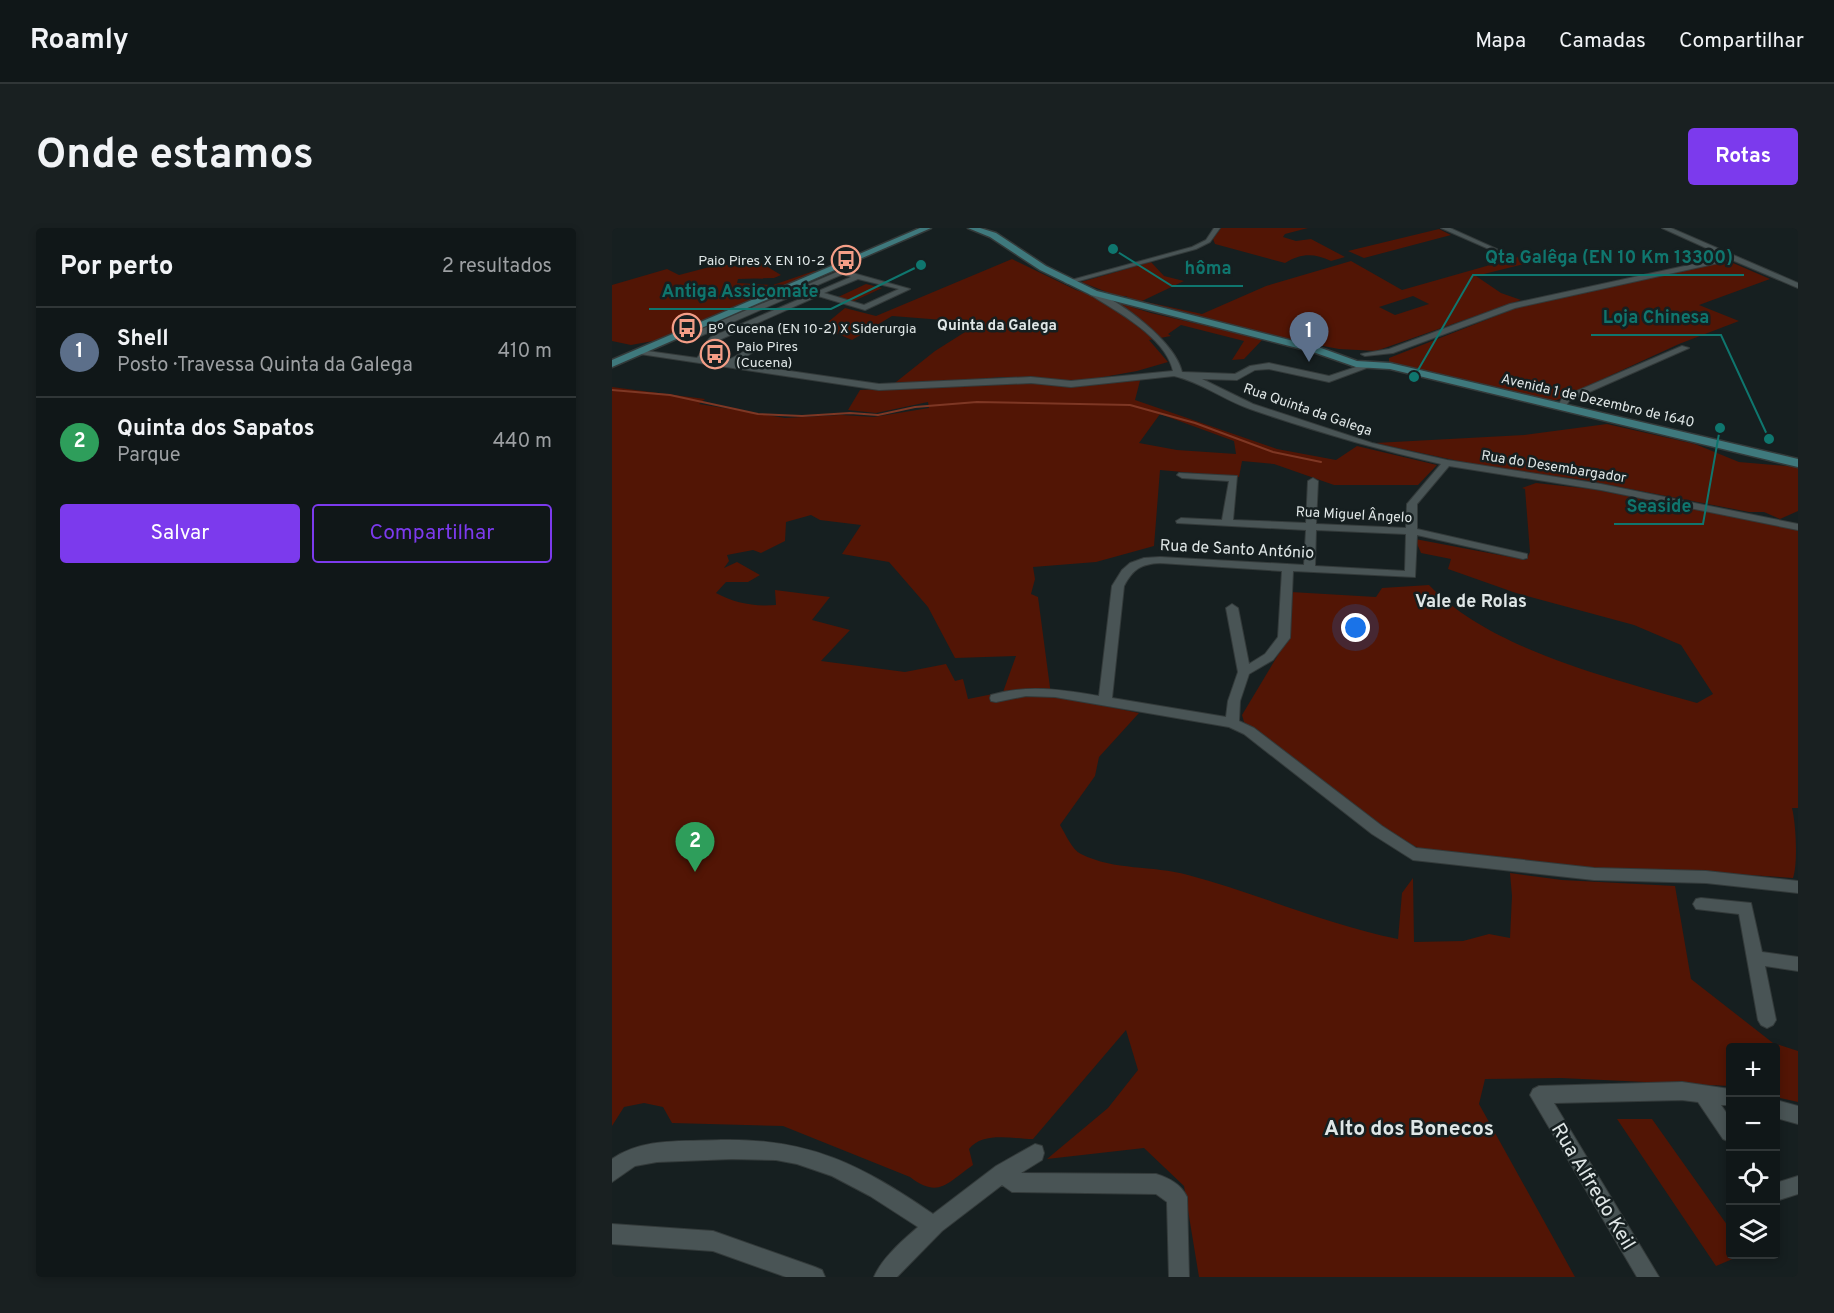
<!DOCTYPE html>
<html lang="pt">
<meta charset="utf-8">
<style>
:root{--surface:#101718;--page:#192021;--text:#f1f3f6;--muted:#9c9fa2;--line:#303637;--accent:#7c3aed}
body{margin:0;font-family:Overpass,sans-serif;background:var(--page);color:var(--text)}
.controls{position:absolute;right:18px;bottom:18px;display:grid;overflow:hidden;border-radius:6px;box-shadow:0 3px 9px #0003}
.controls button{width:54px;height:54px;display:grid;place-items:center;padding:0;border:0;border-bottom:2px solid var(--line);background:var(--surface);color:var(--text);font:30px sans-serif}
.you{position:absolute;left:744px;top:400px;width:21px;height:21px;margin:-15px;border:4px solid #fff;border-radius:50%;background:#1a73e8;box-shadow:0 0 0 9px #1a73e833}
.badge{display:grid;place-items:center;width:39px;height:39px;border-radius:50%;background:var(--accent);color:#fff;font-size:20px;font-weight:700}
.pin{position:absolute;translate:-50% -50px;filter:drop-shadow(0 2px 3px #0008)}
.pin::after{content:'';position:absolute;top:32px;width:21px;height:18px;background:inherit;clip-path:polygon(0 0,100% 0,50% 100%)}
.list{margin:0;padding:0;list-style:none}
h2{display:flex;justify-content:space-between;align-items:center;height:78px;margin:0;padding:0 24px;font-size:26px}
h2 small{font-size:20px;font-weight:400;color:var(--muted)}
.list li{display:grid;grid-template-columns:39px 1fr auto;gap:18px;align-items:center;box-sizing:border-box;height:90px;padding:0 24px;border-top:2px solid var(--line)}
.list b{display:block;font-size:22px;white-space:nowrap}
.list p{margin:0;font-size:20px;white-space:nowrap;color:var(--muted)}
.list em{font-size:20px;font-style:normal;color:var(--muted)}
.actions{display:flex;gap:12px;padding:18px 24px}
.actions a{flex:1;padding:14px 0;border:2px solid var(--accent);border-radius:6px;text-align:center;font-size:21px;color:var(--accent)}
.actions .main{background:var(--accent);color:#fff}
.icon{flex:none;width:33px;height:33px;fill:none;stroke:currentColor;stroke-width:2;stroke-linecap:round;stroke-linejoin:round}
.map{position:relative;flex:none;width:1186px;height:1049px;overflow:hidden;border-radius:6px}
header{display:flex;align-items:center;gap:36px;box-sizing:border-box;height:84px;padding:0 30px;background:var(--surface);border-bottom:2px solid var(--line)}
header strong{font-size:28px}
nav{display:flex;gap:33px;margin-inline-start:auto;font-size:21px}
.intro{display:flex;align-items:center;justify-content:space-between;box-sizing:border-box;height:144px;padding:0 36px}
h1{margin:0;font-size:42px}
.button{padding:15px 27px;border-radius:6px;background:var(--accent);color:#fff;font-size:21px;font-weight:700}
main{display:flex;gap:36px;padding:0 36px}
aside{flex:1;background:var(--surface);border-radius:6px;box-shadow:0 3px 9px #0003}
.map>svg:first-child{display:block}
</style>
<header>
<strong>Roamly</strong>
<nav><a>Mapa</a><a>Camadas</a><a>Compartilhar</a></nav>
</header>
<div class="intro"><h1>Onde estamos</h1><a class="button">Rotas</a></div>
<main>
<aside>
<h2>Por perto<small>2 resultados</small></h2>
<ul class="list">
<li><span class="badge" style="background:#5c6f8a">1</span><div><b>Shell</b><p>Posto · Travessa Quinta da Galega</p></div><em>410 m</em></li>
<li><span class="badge" style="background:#2e9e5b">2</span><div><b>Quinta dos Sapatos</b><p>Parque</p></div><em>440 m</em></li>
</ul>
<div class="actions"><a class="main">Salvar</a><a>Compartilhar</a></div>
</aside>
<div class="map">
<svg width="1186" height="1049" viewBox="0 0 1186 1049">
<rect width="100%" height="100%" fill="#161f20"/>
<path fill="#521505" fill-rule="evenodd" d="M609,0H696L673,6L671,9L684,13L699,11L733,29L719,33C702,25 689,25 673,35L603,16L601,11Z
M827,1L839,7L752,30L736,23Z
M931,22L948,27L864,48L889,65L909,72L764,123L727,121L653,107L519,72L514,68H505L469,54L539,34L552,48L572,53L530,73L590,86L654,58L739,33L790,62ZM801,68L817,76L783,87L767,79Z
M400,31L464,62L539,85L651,111L632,131L620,132L632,113L569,97L556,106L559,108L537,112L556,134L525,143L469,153L390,149L279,158L323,123L361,99L331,92L280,88L240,112L210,99L233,80L264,88Z
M144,32L169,47L162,50L126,51L125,55L161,57L202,43L208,44L47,112L19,117L0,113V57L55,41L67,47L109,36L127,39Z
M1111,34L1121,35L1158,51L1087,77L1127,93L1067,116L945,172H937L777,134V130L912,77Z
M254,56L270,60L240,74L224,70Z
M529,149L523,172L665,221L724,232L745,218L825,237L806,257H722L662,236L630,233L627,249L548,242L542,318L484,334L421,339L423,351L419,366L426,369L439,467L527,485L487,529L483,548L448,597C453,605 460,622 469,626C503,643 540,637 576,647C647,666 713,696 786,711L790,665L801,650L802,714L851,713L877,706L898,710L900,668L898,645L950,652L1063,658L1079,751L1161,815L1186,823V874L1164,869V820H1118V858L949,850L873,851L867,876L963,1049H587L572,958L532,920L435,931L496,880L526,842L514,802L421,911C401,911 371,903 357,921L361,937C335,955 327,971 298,949L171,898L60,895L51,879L32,875L12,879L0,898V159L93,171L87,176L173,190L229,187L262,189L317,180L316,174L264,185L236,182L248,162L402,154L468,158ZM548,186L622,213L624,226L565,222L527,215ZM199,287L208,292L249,297L230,326L277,334L316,379L343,430L404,428L391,464L356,471L351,451L343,453L334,436L293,444L209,433L238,402L200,392L218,369L163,362L164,377C144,379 122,375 104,365L114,354H136L148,347L125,334L112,340L117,333L115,327L141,322L149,325L173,313L174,294Z
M995,196L1083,216L1127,234L1186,239V283L1168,291L1152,284H1137L972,252L874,239L763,215L912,207Z
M924,255L979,261L1186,301V580H1180C1184,596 1186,636 1181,650L1079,643L973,640L813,624L780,605L632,494L630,487L675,412L679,364L764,369L770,360L817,357C878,422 1002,451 1085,475L1101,466L1069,417L1022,397L904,365L836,341L839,331L809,325L803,311L914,332L918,324L913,261L910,260Z
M1005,891H1040L1118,1001V1026L1130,1027L1104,1038Z"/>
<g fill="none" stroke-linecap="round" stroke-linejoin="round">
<path stroke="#7e3724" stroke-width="2" d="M0,162L58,167L146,186L190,188L238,185L266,187L303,179L365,174L518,177L583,195L661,224L709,234"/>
<g stroke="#333a3a" stroke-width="2">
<path id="minor" d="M602,0H608L598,14L584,21L456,56L452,54L580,19L594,12Z
M829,0H838L900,28L895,29Z
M1050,0H1059L1186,55V60L1120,32L903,80L781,125L753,128L749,126L777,121L898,76L1114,29Z
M230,42L298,61L253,82L206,68L105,113L93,131L113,134L147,115L151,117L150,119L123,135L267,156L419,149L459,153L561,143C554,109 504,83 477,66V62H480C508,73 563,113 570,144L623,146L638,138L657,135L717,148L756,135L760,138L717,154L657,141L643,142L625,152L590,151L641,176L760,215L835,232L989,256L1186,296V302L989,262L837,238L805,276V301L915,326V330L911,331L805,307L803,349L681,343L678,410L661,432L637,446L628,473L627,493L642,500L770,598L804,620L982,640L1094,643L1186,653V665L1094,655L982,652L801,632L760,606L632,506L617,499L443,469L414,468L384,474L379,473L378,470L379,467C417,456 450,462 487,468L500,358L510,342L518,335L532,330L548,329L692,337L694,302L565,295L564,293L569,290L610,292L617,253L570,250L565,247L567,245L625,248L621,292L694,295L696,253L701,250L706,253L704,296L794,300L795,276L829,236C764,221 701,203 638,181C612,172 589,154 562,148L459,159L419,155L267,162L28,126L24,124L28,122L85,130C92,123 92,115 99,109L239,49L231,46L84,110H78V106ZM246,51L287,61L252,77L212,65ZM704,302L794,306L793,343L703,338ZM548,335L670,343L666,409L653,426L637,436L626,380L620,376L614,380L626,444L616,473L614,489L500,470L512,358C521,341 529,336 548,335Z
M1070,118L1077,120L957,173L952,181L945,179L951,169Z
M1089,670L1139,675L1150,724L1186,729V743L1153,738L1164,792L1161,797L1155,800L1149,797L1146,792L1127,686L1084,681L1081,676L1084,671Z
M1070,854L1118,861V877H1109L1118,890V914L1111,911L1086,874L1070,872L942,875L1047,1049H1025L918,867L921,861L927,858Z
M1164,872L1186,878V896L1164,890Z
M109,912C198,910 249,937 321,986L384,938L423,916L430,918L432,925L430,932L409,945L544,946C557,950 569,956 575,969L577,1049H557L555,974L544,966L400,964L390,957L330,1003L285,1049H262C270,1030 290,1013 306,999L258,968L220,948L185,936L164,932L120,931L45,934L23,938L0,954V931C31,909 73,914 109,912Z
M1186,948V966L1164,973V955Z
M0,996L101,1003L203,1039L210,1042L213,1049H174L101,1023L0,1016Z"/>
</g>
<g stroke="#333a3a" stroke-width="3">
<path id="major" d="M308,0H319L0,139V132Z
M356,0H368L384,5L434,38L485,63L709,120L745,133L778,135L1186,231V239L778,141L744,139L701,124L479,67L428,42L378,9Z"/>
</g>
<use href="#minor" fill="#495455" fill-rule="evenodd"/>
<use href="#major" fill="#3f797d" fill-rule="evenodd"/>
</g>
<defs>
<g id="bus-ring" transform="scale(1.5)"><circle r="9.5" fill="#161f20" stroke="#f49e87" stroke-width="1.5"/><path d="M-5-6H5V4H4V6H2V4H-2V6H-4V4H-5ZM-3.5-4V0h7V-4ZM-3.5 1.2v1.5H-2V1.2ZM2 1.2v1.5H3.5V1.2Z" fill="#f49e87"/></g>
</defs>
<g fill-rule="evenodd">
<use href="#bus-ring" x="234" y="32"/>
<use href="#bus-ring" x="75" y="100"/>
<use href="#bus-ring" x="103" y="126"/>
</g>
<g text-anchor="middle" stroke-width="5" stroke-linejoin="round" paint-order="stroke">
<g font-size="14" fill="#dfe6e6" stroke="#161f20" text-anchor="start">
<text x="213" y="37" text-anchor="end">Paio Pires X EN 10-2</text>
<text x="96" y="105">Bº Cucena (EN 10-2) X Siderurgia</text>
<text x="124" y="123">Paio Pires<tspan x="124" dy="16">(Cucena)</tspan></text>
</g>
<g font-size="14" fill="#dfe6e6" stroke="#161f20">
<text transform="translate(986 172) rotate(13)" y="5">Avenida 1 de Dezembro de 1640</text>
<text transform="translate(696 181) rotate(19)" y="5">Rua Quinta da Galega</text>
<text transform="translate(942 238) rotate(9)" y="5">Rua do Desembargador</text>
<text transform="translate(742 286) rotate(3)" y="5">Rua Miguel Ângelo</text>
</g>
<g font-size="15" font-weight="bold" fill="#dfe6e6" stroke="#161f20">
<text x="385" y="102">Quinta da Galega</text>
</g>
<g font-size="16" fill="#dfe6e6" stroke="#161f20">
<text transform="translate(625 320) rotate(3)" y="6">Rua de Santo António</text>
</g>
<g font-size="18" font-weight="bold" fill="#dfe6e6" stroke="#161f20">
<text x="859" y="379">Vale de Rolas</text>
</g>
<g font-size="20" fill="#dfe6e6" stroke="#161f20">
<text transform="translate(982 958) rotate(59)" y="7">Rua Alfredo Keil</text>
</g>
<g font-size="21" font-weight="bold" fill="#dfe6e6" stroke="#161f20">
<text x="797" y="907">Alto dos Bonecos</text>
</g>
</g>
<path fill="none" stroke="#0f766e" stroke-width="2" d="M802 149L861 47H1132M501 21L560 58H631M309 37L219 81H37M1157 211L1109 107H979M1108 200L1091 296H1002"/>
<g fill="#0f766e" stroke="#161f20" stroke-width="2">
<circle cx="802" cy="149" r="6"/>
<circle cx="501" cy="21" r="6"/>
<circle cx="309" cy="37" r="6"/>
<circle cx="1157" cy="211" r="6"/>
<circle cx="1108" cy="200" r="6"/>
</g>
<g font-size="18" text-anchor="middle" font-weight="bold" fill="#0f766e" stroke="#161f20" stroke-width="5" stroke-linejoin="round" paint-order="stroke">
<text x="997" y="35">Qta Galêga (EN 10 Km 13300)</text>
<text x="596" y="46">hôma</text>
<text x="128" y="69">Antiga Assicomate</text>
<text x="1044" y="95">Loja Chinesa</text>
<text x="1047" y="284">Seaside</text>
</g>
</svg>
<div class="controls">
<button>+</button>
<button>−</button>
<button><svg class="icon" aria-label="locate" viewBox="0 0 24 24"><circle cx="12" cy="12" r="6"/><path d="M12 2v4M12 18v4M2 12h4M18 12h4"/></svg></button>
<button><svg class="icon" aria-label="layers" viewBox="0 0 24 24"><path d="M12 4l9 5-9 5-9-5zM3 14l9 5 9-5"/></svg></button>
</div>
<div class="you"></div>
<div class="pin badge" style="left:697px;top:134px;background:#5c6f8a">1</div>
<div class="pin badge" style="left:83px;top:644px;background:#2e9e5b">2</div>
</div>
</main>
